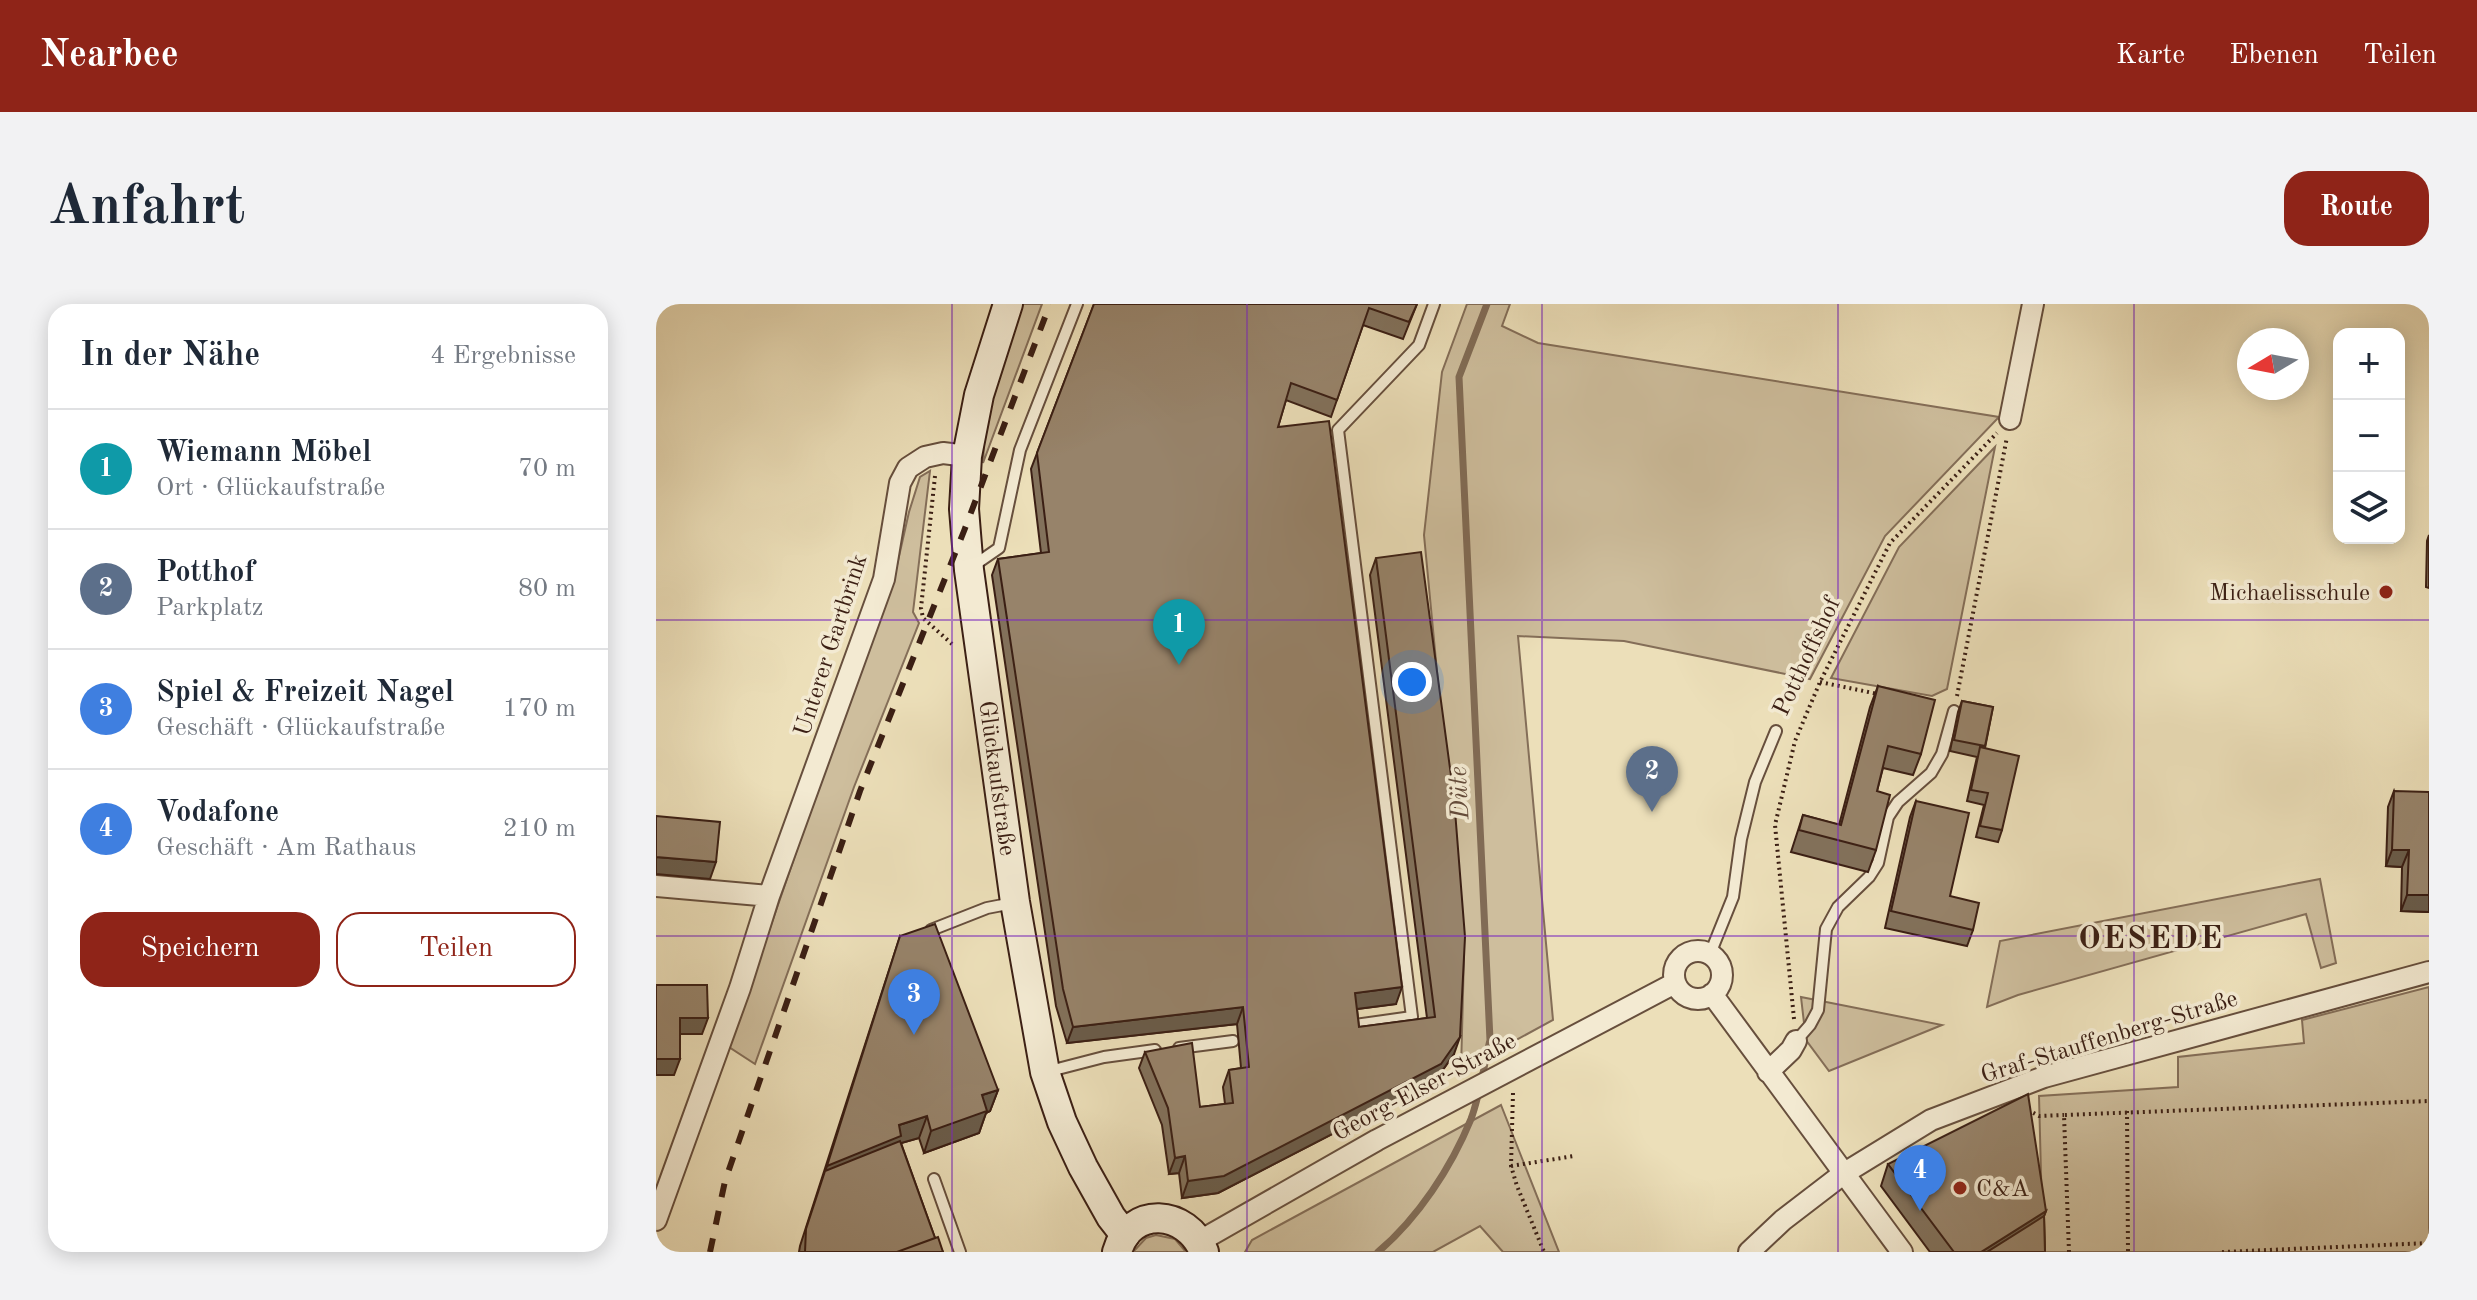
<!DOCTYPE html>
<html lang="de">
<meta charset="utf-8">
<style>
:root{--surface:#fff;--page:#f2f2f3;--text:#1f2937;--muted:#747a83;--line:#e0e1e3;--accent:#8f2418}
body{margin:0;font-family:"Old Standard TT",serif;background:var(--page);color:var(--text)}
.controls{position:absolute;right:24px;top:24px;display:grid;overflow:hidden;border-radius:16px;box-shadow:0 4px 20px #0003}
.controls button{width:72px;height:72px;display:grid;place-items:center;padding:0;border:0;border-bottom:2px solid var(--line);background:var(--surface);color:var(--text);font:40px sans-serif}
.compass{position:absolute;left:1581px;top:24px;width:72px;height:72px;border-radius:50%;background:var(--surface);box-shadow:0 4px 20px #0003;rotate:260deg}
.you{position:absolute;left:756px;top:378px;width:28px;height:28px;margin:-20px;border:6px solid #fff;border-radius:50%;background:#1a73e8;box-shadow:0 0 0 12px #1a73e833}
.badge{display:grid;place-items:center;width:52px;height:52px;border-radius:50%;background:var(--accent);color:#fff;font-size:26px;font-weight:700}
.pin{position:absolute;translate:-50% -66px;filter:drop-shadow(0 2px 4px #0008)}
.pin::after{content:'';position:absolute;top:42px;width:28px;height:24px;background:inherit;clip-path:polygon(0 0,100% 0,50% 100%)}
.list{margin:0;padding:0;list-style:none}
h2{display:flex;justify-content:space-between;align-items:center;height:104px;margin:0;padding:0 32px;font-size:34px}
h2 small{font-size:26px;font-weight:400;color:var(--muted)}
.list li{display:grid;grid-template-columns:52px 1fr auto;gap:24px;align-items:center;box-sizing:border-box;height:120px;padding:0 32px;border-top:2px solid var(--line)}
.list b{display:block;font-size:30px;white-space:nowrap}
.list p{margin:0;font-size:26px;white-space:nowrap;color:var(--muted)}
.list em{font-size:26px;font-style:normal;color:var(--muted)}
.actions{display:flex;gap:16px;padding:24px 32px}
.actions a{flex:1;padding:18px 0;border:2px solid var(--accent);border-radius:24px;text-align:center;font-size:28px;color:var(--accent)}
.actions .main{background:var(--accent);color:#fff}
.icon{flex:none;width:44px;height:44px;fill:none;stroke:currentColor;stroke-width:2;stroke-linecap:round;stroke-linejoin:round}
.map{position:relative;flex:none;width:1773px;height:948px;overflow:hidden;border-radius:24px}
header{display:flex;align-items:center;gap:48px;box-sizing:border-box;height:112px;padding:0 40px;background:var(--accent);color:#fff}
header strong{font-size:38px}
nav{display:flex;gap:44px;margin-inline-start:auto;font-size:28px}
.intro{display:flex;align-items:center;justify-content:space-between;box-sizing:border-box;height:192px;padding:0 48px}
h1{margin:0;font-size:56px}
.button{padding:20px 36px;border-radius:24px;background:var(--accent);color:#fff;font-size:28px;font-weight:700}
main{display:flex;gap:48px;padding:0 48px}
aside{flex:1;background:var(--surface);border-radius:24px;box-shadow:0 4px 20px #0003}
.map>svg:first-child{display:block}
</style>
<header>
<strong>Nearbee</strong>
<nav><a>Karte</a><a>Ebenen</a><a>Teilen</a></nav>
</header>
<div class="intro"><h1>Anfahrt</h1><a class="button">Route</a></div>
<main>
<aside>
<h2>In der Nähe<small>4 Ergebnisse</small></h2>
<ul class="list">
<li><span class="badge" style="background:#0f9aa8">1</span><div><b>Wiemann Möbel</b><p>Ort · Glückaufstraße</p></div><em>70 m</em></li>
<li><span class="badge" style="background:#5c6f8a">2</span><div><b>Potthof</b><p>Parkplatz</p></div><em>80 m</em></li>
<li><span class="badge" style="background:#3f7fe0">3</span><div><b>Spiel &amp; Freizeit Nagel</b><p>Geschäft · Glückaufstraße</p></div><em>170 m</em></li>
<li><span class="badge" style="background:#3f7fe0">4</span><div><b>Vodafone</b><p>Geschäft · Am Rathaus</p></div><em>210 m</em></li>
</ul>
<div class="actions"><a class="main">Speichern</a><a>Teilen</a></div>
</aside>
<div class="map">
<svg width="1773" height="948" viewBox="0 0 1773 948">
<rect width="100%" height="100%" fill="#ecdfb9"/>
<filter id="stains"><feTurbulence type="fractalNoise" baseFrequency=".0025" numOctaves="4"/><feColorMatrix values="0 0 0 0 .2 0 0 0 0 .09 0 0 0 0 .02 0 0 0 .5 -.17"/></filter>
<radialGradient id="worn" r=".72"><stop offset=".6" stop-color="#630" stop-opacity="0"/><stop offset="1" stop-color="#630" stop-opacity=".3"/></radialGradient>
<path fill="#cebe9d" stroke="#846e58" stroke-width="2" d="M366,0H386L327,159L329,121Z
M811,0H854L846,22L882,39L1343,113L1229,232L1154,375L968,337L862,332L897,716L805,766L808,651L768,231L786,68Z
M1339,143L1291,385L1276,392L1175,374L1243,243Z
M274,167L257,308L263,319L198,483L99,760L73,743L143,540L237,279L253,208L264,173Z
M1664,575L1680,659L1665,664L1650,610L1362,691L1331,703L1344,637Z
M1773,683V948H1387L1383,792L1522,783V753L1648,739L1646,716Z
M1145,693L1286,721L1173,767L1150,736Z
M845,801L903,948H847L824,922L777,948H589L596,936Z
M500,931L519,935L530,948H477L490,934Z"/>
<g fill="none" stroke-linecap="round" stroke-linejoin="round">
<path stroke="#816b55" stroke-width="7" d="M722,948C762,914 795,864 815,815C824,791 828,761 834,736L803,73L831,0"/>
<g stroke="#674f3d" stroke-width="14">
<path id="service" d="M317,262L343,244L364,146L421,0
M275,626L331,604L357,599
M1054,650L1077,593L1085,535L1099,478L1120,427
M699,721L756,713L682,126L763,41L778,0
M1140,737L1154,721L1162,706L1170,625L1182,603L1213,573L1222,559L1232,513L1242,498L1275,469L1286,450L1298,407
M523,744L577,737
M390,768L448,753L499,746
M278,875L304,948"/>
</g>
<g stroke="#674f3d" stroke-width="24">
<path id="minor" d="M1354,115L1377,0
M0,582L113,592
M1018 671a24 24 0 1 1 48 0a24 24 0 1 1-48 0Z
M1056,690L1246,948
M1112,768L1135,746L1140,737
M0,916L84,684L113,592L228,275L244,179L252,164L269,153L287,149L311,152
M544,937L721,836L1019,679
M1093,948L1127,916L1187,870L1275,816L1388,773L1773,668"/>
</g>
<g stroke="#3b1f14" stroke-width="32">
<g id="secondary">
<path id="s1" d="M352,0L323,91L311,152L308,205L313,266L359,598L389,768L406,818L427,863L455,913L469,931"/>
<path d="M461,948C474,901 531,905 548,948"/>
</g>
</g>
<path stroke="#3b1f14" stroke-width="4" stroke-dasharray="2 4" stroke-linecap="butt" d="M279,172L265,304L267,314L296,340
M1164,378L1222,390
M1301,392L1351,133
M1138,715L1119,521L1139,437L1164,378L1234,239L1341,129
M857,789L855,862L861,882L888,948
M1372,806L1383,812L1408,811
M1471,807L1472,948
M855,862L918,852
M1413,948L1408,811L1773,797
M1566,948L1773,939"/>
<use href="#service" stroke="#f3ead2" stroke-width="10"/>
<use href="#minor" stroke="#f3ead2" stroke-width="20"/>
<use href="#secondary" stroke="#f3ead2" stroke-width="28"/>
<path stroke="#3b1f14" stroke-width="6" stroke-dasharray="14 14" stroke-linecap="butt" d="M54,948L69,877L204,487L308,227L394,0"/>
</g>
<path fill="#82715b" stroke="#3b1f14" stroke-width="2" d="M438,0H761L747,35L707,21L675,113L630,96L622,123L740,700L701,705L703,723L771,714L714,271L720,254L798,750L779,777L562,889L526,894L523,869L513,870L506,821L483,764L489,748L544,803L569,800L567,783L573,766L585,764L581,720L411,739L400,702L336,271L342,255L385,249L375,165Z
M1773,231V284L1770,283L1771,237Z
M1222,382L1265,450L1257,471L1227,464L1221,487L1220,546L1212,568L1135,548L1147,511L1183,521L1214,403Z
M1306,397L1337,403L1329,444L1346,526L1342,538L1320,533L1328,501L1311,497L1321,453L1294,447L1302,408Z
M1738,487L1773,608L1745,607L1746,563L1730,562L1732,503Z
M1260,497L1294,592L1317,626L1311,642L1229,624L1254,513Z
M244,632L342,786L334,807L330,809L323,829L268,849L263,834L245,839L279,934L287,948H143L144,942Z
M1232,860L1390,907L1388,912L1389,948H1274L1225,882Z"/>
<path fill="#6a5c4a" stroke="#3b1f14" stroke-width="2" d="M1736,546H1753L1746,563L1730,562Z
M0,553L60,558L54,575L0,570Z
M1751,591H1773V608L1745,607Z
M746,683L740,700L693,706L699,689Z
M587,703L581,720L411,739L417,723Z
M24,714H52L46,730H18Z
M804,733L798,750L779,777L562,889L526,894L532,877Z
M0,755H24L18,771H0Z
M342,786L334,807L330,809L323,829L268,849L275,827L326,791Z
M271,812L263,834L242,840L164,884L171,862L243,821Z
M529,852L523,869L513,870L519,854Z
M1390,907L1382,928L1351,948H1325Z"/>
<path fill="#97836a" stroke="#3b1f14" stroke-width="2" d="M438,0H761L753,18L713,4L681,96L635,79L622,123L673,117L746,683L699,689L703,723L779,713L720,254L765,248L798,494L809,633L804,733L785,760L568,872L532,877L529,852L519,854L512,804L489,748L536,739L544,803L577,799L573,766L593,763L587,703L417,723L407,685L342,255L393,248L381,149Z
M1222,382L1279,396L1265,450L1232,442L1221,487L1234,491L1220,546L1143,526L1147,511L1185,521Z
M1306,397L1337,403L1329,442L1298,436Z
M1324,443L1363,452L1346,526L1324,522L1332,489L1315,486Z
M1738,487L1773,488V591H1751L1753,546H1736Z
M1260,497L1313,509L1294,592L1323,599L1317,626L1235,607Z
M0,512L64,518L60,558L0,553Z
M279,620L342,786L326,791L331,807L275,827L271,812L243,821L245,832L171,862L244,632Z
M0,681H51L52,714H24V755H0Z
M1372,790L1390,907L1325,948H1298L1232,860Z
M244,837L279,934L241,948H149L150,925L169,867Z
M1388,912L1389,948H1331Z
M282,933L287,948H241Z"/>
<path fill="none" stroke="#7b2cbf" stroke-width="2" stroke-opacity="0.55" d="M296,0V948M591,0V948M886,0V948M1182,0V948M1478,0V948M0,316H1773M0,632H1773"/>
<g fill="#8f2418" stroke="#f3ead2" stroke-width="3">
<circle cx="1730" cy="288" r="8"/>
<circle cx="1304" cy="884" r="8"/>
</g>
<g text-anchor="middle" stroke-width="7" stroke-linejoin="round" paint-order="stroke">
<g font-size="24" fill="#3b1f14" stroke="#f3ead2" text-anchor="end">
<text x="1714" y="296">Michaelisschule</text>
<text x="1320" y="892" text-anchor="start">C&amp;A</text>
</g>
<g font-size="24" fill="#3b1f14" stroke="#f3ead2">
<text transform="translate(174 341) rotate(-72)" y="8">Unterer Gartbrink</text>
<text transform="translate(1150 352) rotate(-65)" y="8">Potthoffshof</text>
<text dy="8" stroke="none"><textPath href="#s1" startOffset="482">Glückaufstraße</textPath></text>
<text transform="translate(1453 732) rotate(-17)" y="8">Graf-Stauffenberg-Straße</text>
<text transform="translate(768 782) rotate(-28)" y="8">Georg-Elser-Straße</text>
</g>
<g font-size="26" font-style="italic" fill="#644b3a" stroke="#f3ead2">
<text transform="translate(802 489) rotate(-93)" y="9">Düte</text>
</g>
<g font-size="32" font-weight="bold" letter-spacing="2" fill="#3b1f14" stroke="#f3ead2">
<text x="1495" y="644">OESEDE</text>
</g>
</g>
<rect width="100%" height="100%" filter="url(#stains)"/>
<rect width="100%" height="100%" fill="url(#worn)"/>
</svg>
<div class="controls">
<button>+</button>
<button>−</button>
<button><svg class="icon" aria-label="layers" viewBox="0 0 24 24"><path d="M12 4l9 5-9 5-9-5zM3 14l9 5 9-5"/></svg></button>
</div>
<svg class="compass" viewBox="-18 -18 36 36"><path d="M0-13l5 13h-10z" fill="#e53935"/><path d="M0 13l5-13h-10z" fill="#747a83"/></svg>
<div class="you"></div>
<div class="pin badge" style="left:523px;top:361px;background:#0f9aa8">1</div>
<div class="pin badge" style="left:996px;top:508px;background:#5c6f8a">2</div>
<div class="pin badge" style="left:258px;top:731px;background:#3f7fe0">3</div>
<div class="pin badge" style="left:1264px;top:907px;background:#3f7fe0">4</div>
</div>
</main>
